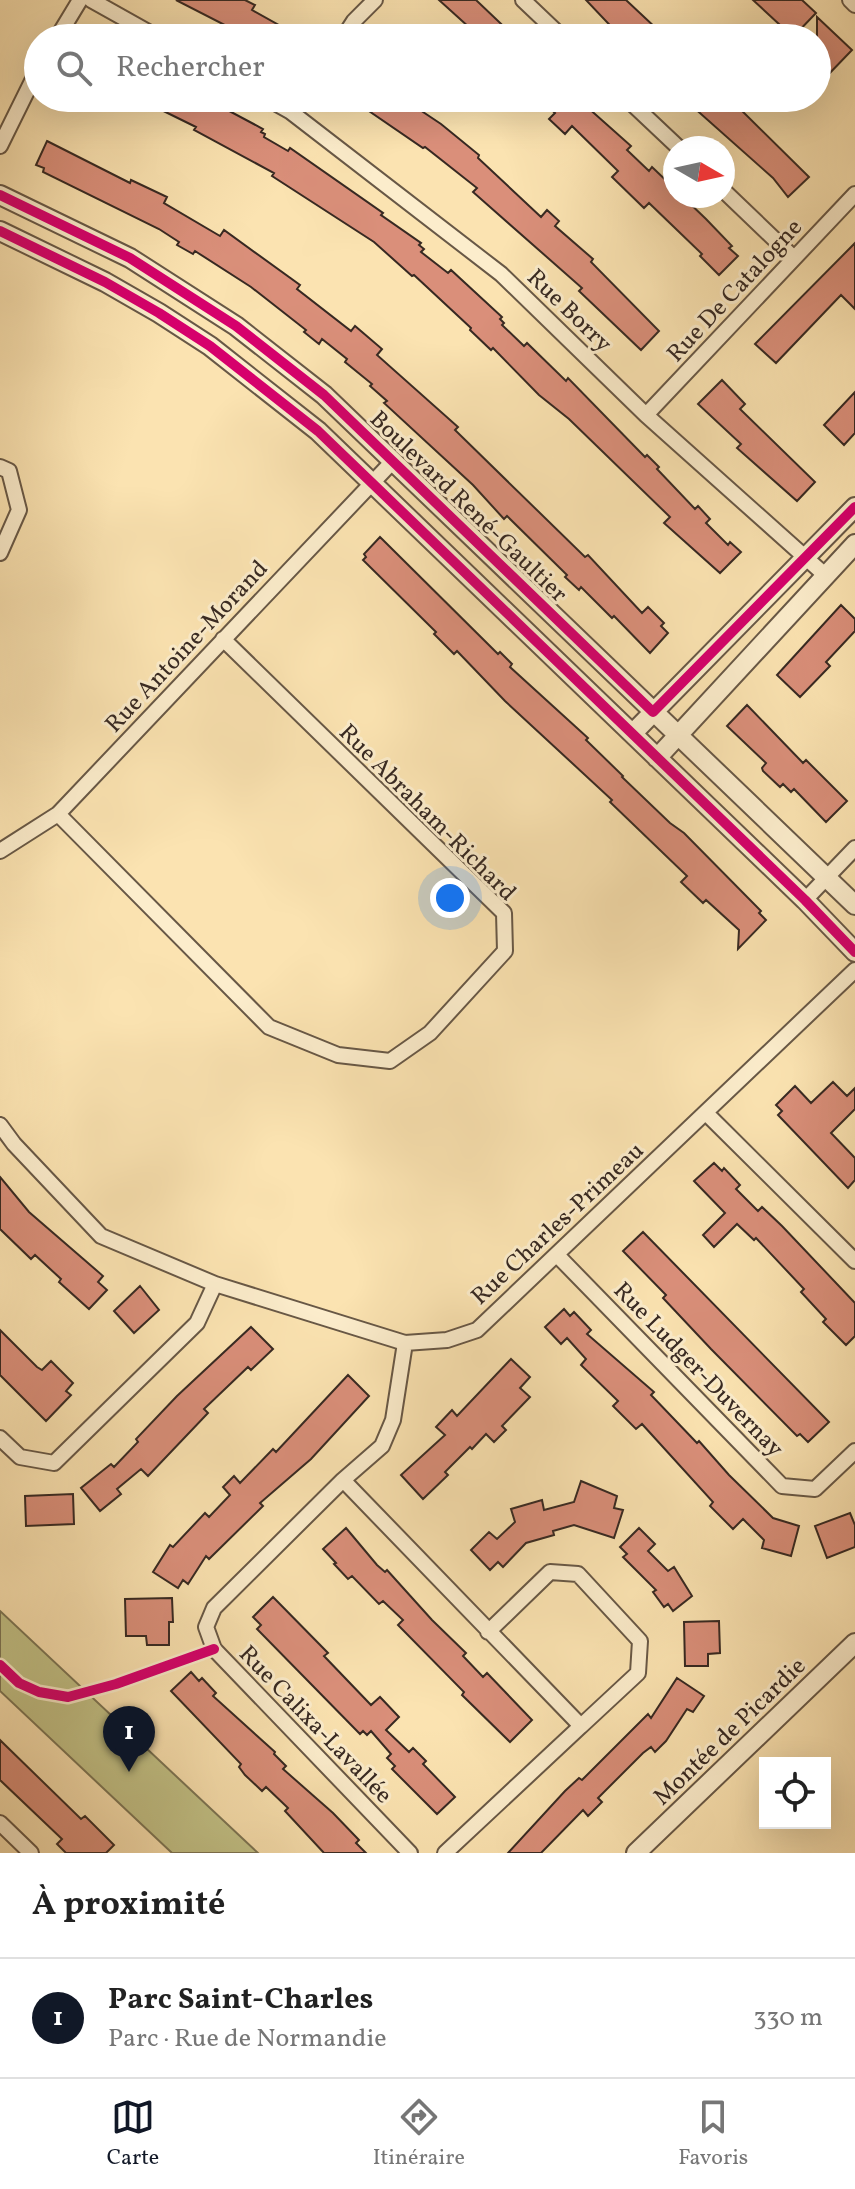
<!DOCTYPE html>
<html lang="fr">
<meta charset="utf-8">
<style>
:root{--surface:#fff;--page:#f6f6f6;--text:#222;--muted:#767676;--line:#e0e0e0;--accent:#111827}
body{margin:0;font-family:Vollkorn,serif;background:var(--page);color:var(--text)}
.controls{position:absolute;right:24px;bottom:24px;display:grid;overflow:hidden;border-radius:0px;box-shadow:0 8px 32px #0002}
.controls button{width:72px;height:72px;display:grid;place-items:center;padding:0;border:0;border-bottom:2px solid var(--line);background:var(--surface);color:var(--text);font:40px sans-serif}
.compass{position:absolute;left:663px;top:136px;width:72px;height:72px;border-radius:50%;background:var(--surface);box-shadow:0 8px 32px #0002;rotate:99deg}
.you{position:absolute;left:450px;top:898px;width:28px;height:28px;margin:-20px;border:6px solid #fff;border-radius:50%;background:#1a73e8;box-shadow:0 0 0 12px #1a73e833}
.badge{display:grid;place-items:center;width:52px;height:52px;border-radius:50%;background:var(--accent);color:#fff;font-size:26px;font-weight:700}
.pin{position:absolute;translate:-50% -66px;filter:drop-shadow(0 2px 4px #0008)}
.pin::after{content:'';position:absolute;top:42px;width:28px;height:24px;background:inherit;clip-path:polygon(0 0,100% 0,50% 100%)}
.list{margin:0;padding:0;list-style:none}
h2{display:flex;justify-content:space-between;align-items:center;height:104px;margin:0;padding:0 32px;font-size:34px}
h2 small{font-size:26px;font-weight:400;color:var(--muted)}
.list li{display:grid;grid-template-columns:52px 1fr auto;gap:24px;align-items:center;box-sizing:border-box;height:120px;padding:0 32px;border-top:2px solid var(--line)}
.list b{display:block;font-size:30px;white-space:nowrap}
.list p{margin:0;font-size:26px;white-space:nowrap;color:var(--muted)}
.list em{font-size:26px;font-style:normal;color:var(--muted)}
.icon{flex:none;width:44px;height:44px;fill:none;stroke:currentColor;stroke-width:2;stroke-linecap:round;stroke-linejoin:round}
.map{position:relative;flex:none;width:855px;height:1853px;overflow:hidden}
.search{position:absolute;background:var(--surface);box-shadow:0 8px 32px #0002;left:24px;right:24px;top:24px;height:88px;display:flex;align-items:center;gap:20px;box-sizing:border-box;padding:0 28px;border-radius:44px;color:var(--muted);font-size:30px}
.sheet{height:224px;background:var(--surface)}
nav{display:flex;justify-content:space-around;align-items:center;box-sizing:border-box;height:112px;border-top:2px solid var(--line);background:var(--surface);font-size:22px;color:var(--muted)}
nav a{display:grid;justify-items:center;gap:4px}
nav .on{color:var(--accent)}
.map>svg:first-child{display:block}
</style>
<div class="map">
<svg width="855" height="1853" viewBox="0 0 855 1853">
<rect width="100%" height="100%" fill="#fbe3b1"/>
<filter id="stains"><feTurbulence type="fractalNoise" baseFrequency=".0025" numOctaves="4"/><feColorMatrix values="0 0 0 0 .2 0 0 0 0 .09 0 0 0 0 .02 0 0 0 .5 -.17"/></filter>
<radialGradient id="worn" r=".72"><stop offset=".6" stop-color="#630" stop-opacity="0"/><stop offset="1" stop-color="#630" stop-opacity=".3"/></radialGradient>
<path fill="#c3c388" stroke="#7d7655" stroke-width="2" d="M0,1611L258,1853H172L0,1691Z"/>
<path fill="#da8f7a" stroke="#372922" stroke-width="2" d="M176,0H245L255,5L252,10L302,38H250Z
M439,0H476L516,38H481Z
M586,0H626L658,30L650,38H622Z
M753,0H802L816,13L793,37Z
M817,17L852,50L826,77L817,68Z
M137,98H205L263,129L261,132L265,134L264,137L288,151L290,148L383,213L381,215L421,243L419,245L424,249L421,252L448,273L451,270L502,317L500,319L504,323L502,325L524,346L527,343L566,381L568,378L645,457L647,455L659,467L657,469L695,509L698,506L710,519L706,523L728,545L730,542L741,552L720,573L664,523L670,517L569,419L539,395L493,348L491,350L470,330L471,328L414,275L412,276L374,242L272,176L274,173L194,130L196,127Z
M350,98H402L441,124L479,155L478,158L541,217L547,210L559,221L555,226L593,259L591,262L659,331L641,350L579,291L582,288L473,192L477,188L425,147L423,148Z
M538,98H577L631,146L627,150L649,171L652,167L675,189V196H682L706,219L732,246L729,248L738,256L719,275L700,256L702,254L649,203L644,208L612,177L618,171L572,126L565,134L549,119L555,113Z
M683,98H729L809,177L788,197L773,178Z
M47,141L130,183L131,180L167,197L164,203L220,236L224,230L300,285L297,289L351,331L355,326L382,349L377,355L458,427L455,430L585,557L588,555L642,613L648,607L664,623L661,626L668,633L650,653L614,616L612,618L581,587L579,590L565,577L567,575L507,516L504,519L473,485L384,403L387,401L370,386L372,384L345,362L347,359L322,339L319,344L304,332L306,330L251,287L195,251L193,254L177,245L179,242L159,229L43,172L44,168L36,165Z
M855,243V309L841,295L776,363L755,344Z
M722,380L745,404L740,409L815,482L797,501L737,448L741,444L698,404Z
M855,392V433L844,445L824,425Z
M380,537L498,654L500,652L512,664L510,667L588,738L586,740L623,776L622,777L670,823L684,833L761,911L759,913L766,920L738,949L739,930L706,900L703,903L681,882L687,876L610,802L612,800L505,701L457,651L454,654L434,634L436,632L363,560L366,557L364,554Z
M841,605L855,619V631L826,662L830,666L800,697L777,675Z
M747,705L803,763L806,760L847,801L826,822L794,789L791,792L783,784L780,787L763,771L762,768L766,763L727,726Z
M833,1082L847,1096L855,1088V1109L831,1133L855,1158V1180L848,1188L778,1115L782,1111L776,1105L795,1086L811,1103Z
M714,1163L722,1171L724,1168L740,1185L736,1189L758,1211L762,1207L782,1226L855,1303V1336L846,1345L823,1322L826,1319L801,1292L804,1289L756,1238L754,1240L737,1224L714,1247L703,1235L725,1213L694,1181Z
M0,1177L29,1212L103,1276L98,1282L107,1290L89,1309L59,1282L61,1279L35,1255L31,1259L0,1229Z
M643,1232L829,1422L808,1442L800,1434L797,1436L711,1349L663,1298L666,1295L623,1251Z
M140,1286L159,1310L134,1333L114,1311Z
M564,1309L570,1316L574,1312L591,1330L587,1334L654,1392L651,1395L697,1443L699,1441L729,1475L773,1518L799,1526L791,1556L762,1548L764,1540L743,1519L733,1529L710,1506L713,1502L642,1424L636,1429L613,1406L618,1401L581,1365L586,1359L567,1338L561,1344L545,1327Z
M251,1327L273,1349L251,1370L248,1367L204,1409L208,1413L148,1476L141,1469L117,1489L121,1494L100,1511L81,1488L111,1464L114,1467L138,1442L136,1439L177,1396Z
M0,1330L37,1367L42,1370L51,1361L73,1383L66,1391L71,1395L46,1421L0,1375Z
M511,1359L530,1377L520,1388L530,1397L502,1426L506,1430L494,1442L486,1434L472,1449L470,1447L445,1472L448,1475L423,1499L401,1475L445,1435L436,1427L452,1410L457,1416Z
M348,1375L369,1396L311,1459L260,1503L263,1506L209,1559L206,1556L188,1584L183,1580L178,1588L153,1572L170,1545L173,1547L205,1513L209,1517L230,1495L223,1487L234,1476L240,1483L273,1449L276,1452Z
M581,1481L617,1496L614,1508L623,1510L614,1538L574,1525L553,1531L554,1535L526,1543L503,1567L498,1562L490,1570L471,1550L489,1532L497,1539L515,1522L511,1509L542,1500L544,1510L574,1502Z
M73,1494L74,1524L26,1526L25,1496Z
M850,1513L855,1525V1547L827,1558L815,1526Z
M346,1528L377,1565L385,1572L387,1570L432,1620L466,1653L463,1656L483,1677L487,1673L532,1720L510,1742L462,1695L464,1692L398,1625L403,1620L383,1601L379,1604L352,1576L348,1579L334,1564L336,1563L323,1549Z
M639,1528L655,1544L648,1551L668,1571L674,1567L692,1596L673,1611L668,1604L664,1607L653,1592L656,1590L623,1557L627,1554L620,1547Z
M273,1597L328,1653L324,1656L371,1705L380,1697L399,1717L386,1730L409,1752L413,1748L426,1761L423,1764L455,1797L437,1814L392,1769L395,1766L387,1758L391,1754L371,1731L367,1735L363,1731L360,1734L257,1629L261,1625L253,1617Z
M172,1598L173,1622H169V1645H147L146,1636H126L125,1599Z
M719,1621L720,1653L708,1654V1666H685L684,1622Z
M191,1672L199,1681L202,1678L216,1693L213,1696L275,1752L274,1754L286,1766L283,1769L333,1813L359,1840L356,1843L366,1853H324L285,1811L288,1808L266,1787L262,1791L245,1775L239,1767L241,1764L171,1691Z
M677,1678L704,1696L693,1712L687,1709L666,1741L655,1752L651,1747L643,1753L598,1798L602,1802L588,1816L583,1810L541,1853H508L565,1791L579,1778L582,1780L648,1714L651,1718Z
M0,1740L81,1819L85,1816L114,1845L106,1853H66L57,1844L62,1839L0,1780Z"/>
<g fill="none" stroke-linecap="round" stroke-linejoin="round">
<g stroke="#685846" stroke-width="18">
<path id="minor" d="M91,0L159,38
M523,0L563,38
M850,0L855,5
M57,38L80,0
M343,38L354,21L375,0
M266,98L291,112L501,274L646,415L825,575
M626,98L679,148
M291,112L301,98
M0,146L38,69
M723,190L794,258
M646,415L855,194
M0,467L9,471L19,510L0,553
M58,814L269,1027L338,1055L390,1061L430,1033L505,951L504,913L223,639
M0,851L58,814L394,460
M805,900L855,848
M706,1113L855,1261
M0,1125L14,1144L101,1236L215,1284L405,1343L447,1340L477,1330L855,970
M557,1255L782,1486L815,1489L855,1451
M405,1343L393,1420L382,1446L343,1480L214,1608L206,1627L214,1649L410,1853
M0,1438L20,1457L54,1463L197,1323L215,1284
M343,1480L581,1726L445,1853
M488,1632L550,1572L578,1574L640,1641L638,1673L581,1726
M0,1823L31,1853"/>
</g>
<g stroke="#685846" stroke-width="22">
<path id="tertiary" d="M0,195L130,258L236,326L324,395L855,905
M0,231L105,282L159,313L210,346L318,431L805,900L855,952
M633,733L855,507
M657,758L855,544
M636,1853L855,1643"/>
</g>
<use href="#minor" stroke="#fcedcc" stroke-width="14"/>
<use href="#tertiary" stroke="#fcedcc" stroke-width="18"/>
<g stroke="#fcedcc" stroke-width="15">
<path id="cycleway" d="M0,195L130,258L236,326L324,395L653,712L855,507
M0,231L105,282L159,313L210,346L318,431L805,900L855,952
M0,1665L19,1683L39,1692L68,1697L116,1684L214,1649"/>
</g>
<use href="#cycleway" stroke="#d6006c" stroke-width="10"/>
</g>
<g text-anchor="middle" stroke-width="6" stroke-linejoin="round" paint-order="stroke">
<g font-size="24" fill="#372922" stroke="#fcedcc">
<text transform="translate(734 290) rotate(-47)" y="8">Rue De Catalogne</text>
<text transform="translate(570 310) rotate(44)" y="8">Rue Borry</text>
<text transform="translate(469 506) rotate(44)" y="8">Boulevard René-Gaultier</text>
<text transform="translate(186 646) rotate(-47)" y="8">Rue Antoine-Morand</text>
<text transform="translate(428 812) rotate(45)" y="8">Rue Abraham-Richard</text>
<text transform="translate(557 1223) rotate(-43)" y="8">Rue Charles-Primeau</text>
<text transform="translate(699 1369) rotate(46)" y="8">Rue Ludger-Duvernay</text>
<text transform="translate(316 1724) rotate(46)" y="8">Rue Calixa-Lavallée</text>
<text transform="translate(729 1731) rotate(-44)" y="8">Montée de Picardie</text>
</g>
</g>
<rect width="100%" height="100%" filter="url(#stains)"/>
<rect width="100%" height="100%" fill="url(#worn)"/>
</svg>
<div class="controls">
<button><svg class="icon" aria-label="locate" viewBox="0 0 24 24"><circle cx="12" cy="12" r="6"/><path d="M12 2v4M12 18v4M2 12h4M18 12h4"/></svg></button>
</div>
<svg class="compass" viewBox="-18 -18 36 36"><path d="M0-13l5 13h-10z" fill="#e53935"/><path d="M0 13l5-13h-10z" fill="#767676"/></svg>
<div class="you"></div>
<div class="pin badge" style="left:129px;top:1772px">1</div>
<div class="search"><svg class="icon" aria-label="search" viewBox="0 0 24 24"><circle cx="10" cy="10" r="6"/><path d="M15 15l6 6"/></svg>Rechercher</div>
</div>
<section class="sheet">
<h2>À proximité<small></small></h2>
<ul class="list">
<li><span class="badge">1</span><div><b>Parc Saint-Charles</b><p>Parc · Rue de Normandie</p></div><em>330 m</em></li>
</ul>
</section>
<nav>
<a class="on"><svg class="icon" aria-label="map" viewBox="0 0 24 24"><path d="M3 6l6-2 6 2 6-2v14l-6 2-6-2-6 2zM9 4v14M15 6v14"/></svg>Carte</a>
<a><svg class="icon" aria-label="directions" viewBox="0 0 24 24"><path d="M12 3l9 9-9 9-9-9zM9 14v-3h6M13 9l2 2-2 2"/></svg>Itinéraire</a>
<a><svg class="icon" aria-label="saved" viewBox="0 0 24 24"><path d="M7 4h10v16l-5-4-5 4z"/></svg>Favoris</a>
</nav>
